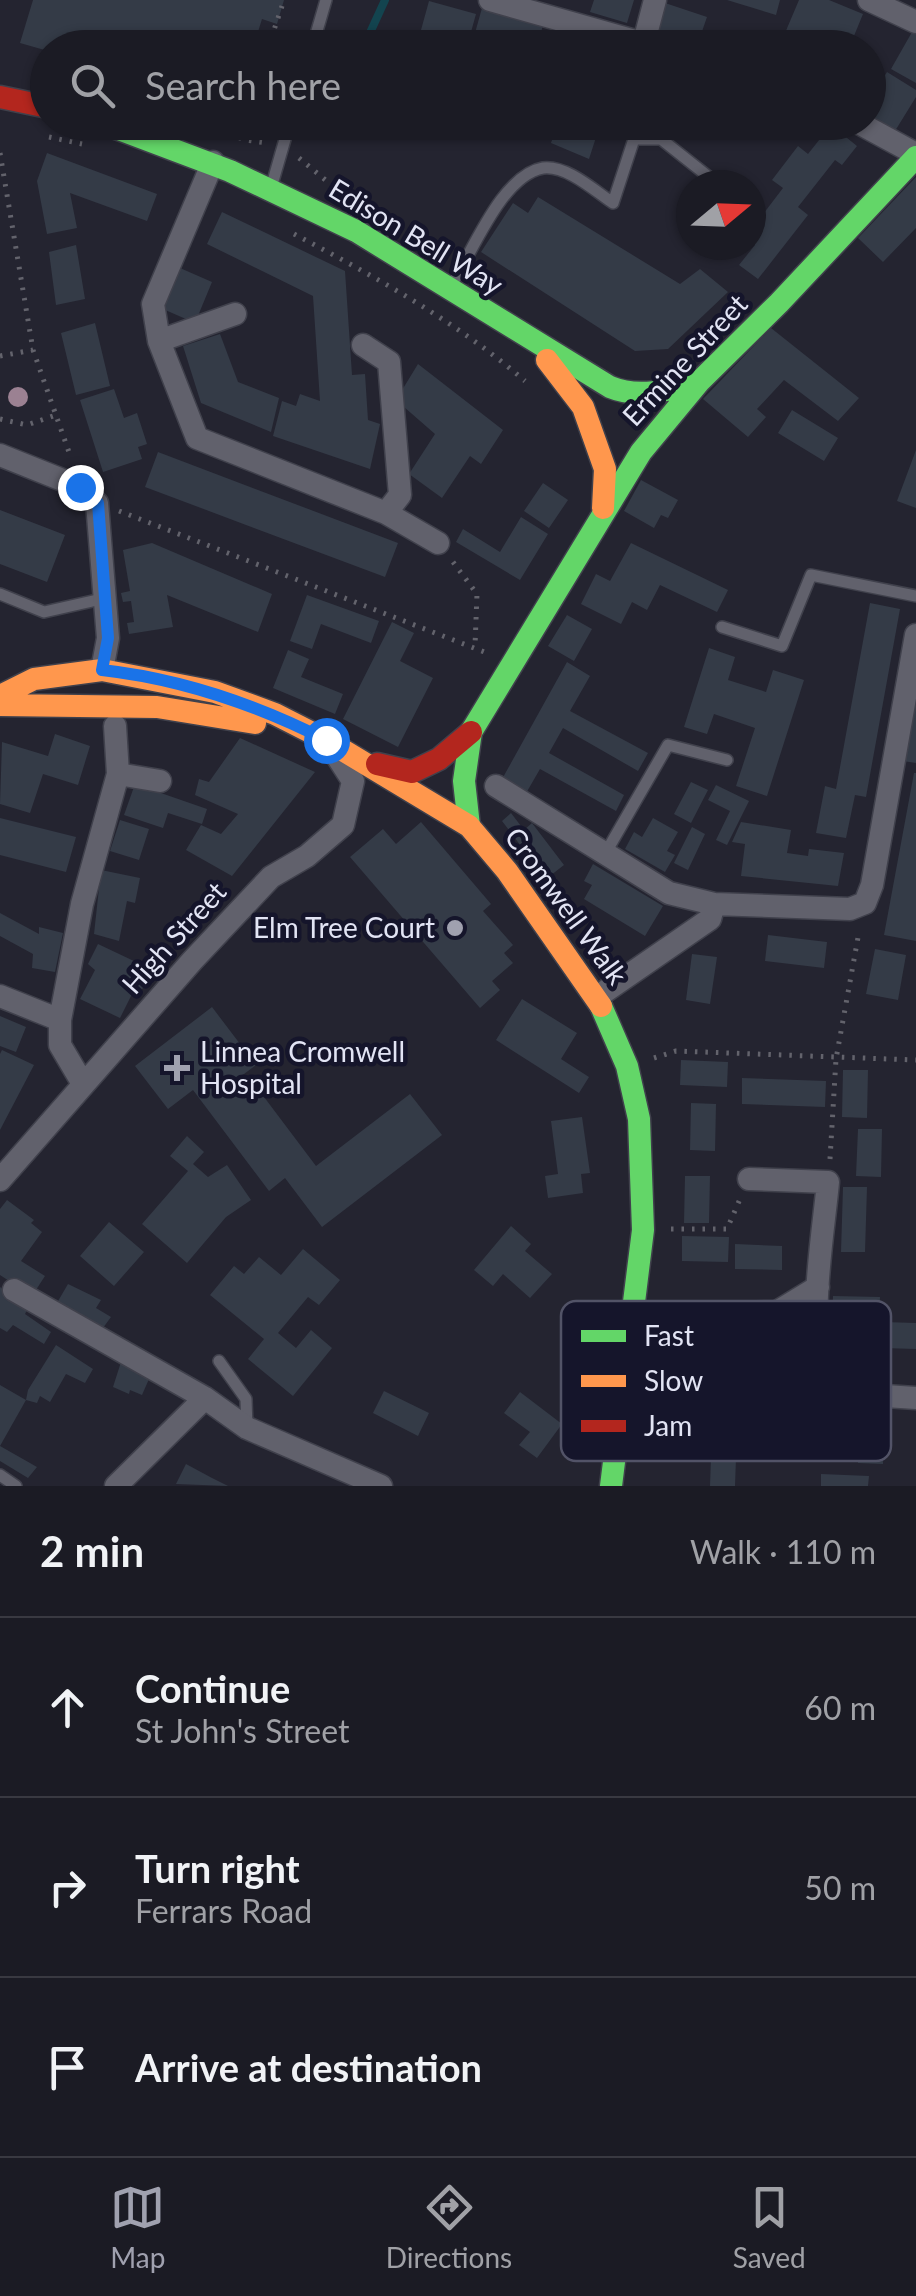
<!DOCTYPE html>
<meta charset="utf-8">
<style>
:root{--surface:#1b1b24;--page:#282831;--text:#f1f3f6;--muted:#a0a1a6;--line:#393941;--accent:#a0a1af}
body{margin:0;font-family:Lato,sans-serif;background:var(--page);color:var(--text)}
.compass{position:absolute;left:676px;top:170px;width:90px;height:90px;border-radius:50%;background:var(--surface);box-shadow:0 2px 8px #0004;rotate:71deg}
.stop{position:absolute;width:30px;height:30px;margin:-22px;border:8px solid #1a73e8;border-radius:50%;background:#fff}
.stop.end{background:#1a73e8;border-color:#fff;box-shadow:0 2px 10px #0008}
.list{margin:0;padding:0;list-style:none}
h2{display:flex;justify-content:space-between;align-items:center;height:130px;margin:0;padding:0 40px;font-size:42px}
h2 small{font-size:32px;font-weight:400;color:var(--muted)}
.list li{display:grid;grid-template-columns:65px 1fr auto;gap:30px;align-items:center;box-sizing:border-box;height:180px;padding:0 40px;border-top:2px solid var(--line)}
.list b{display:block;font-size:38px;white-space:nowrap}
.list p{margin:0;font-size:32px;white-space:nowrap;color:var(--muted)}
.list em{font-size:32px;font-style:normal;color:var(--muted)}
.icon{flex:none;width:55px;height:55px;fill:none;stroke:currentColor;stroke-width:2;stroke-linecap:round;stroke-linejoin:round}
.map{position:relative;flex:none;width:916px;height:1486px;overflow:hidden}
.search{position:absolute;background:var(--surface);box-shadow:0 2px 8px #0004;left:30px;right:30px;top:30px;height:110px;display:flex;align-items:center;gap:25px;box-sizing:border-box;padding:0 35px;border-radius:55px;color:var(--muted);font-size:38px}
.sheet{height:670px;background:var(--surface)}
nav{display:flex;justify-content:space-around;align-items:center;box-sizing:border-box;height:140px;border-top:2px solid var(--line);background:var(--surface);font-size:28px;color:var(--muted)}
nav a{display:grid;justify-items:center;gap:5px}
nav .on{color:var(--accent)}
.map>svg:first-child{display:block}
</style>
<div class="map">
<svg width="916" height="1486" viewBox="0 0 916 1486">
<rect width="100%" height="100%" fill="#242430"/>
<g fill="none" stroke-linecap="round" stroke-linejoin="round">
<path stroke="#13444f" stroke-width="8" d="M363,48L385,0"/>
</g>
<path fill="#343b47" d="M33,0H284L277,24L262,19L253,48H48V51L20,43Z
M594,0H634L627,23L590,12Z
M727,0H780L776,15Z
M799,0H829L863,14L849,48H819L785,33Z
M429,1L476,14L468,43L421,30Z
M659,1L707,17L697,46L649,30Z
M482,8L543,25L537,48L504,41L503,48H475L478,38L475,33Z
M916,25V83L891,69Z
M887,72L916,90V97L895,131L869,115V102Z
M558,122H601L589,159L551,143Z
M831,125L857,146L842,165L835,160L798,207L808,215L758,279L739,265L755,245L751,230L783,188L772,180L798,146L808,154Z
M47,153L157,194L147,221L70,193L77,228L47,234L37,181Z
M916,177V228L883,262L858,238Z
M538,197L680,284L700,269L728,292L668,349L635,351L481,252L513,203L528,213Z
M222,212L345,271L352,375L365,374L368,420L380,424L370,469L273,436L282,401L296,406L300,394L320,401L313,296L207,244Z
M76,245L85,299L56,305L49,252Z
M180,268L212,282L195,323L163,309Z
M95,323L110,386L76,395L61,333Z
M771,328L859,398L838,421L784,380L757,409L766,417L748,437L703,399Z
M220,334L238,382L279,398L271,432L201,403L183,346Z
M418,364L503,430L481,464L470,456L442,498L409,474L435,434L396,400Z
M114,389L124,418L137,413L147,444L138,447L142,459L103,472L80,400Z
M792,410L838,438L824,461L778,433Z
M916,450V508L897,501Z
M158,452L398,543L385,577L145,487Z
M641,480L678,500L668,518L661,515L654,528L624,511Z
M543,483L568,500L549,528L524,511Z
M0,510L65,535L47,582L0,564Z
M521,517L548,534L520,580L456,542L463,529L500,552Z
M152,543L272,594L258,632L167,595L173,627L129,634L127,623L134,622L131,601L123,602L121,593L130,591L123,550Z
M631,543L728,590L717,612L660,585L647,610L632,602L621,624L581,604L596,574L610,581Z
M307,595L379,621L371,643L321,624L312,649L290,641Z
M870,603L900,609L866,797L855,795L846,838L816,833L825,786L836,789Z
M567,615L592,629L574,661L548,646Z
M392,622L414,633L400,661L433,678L398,747L343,719Z
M709,648L735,657L728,680L766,692L773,670L804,680L767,796L736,786L755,728L714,714L707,734L684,727Z
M288,650L309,659L301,677L343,694L335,714L273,688Z
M567,662L590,676L570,711L648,753L638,771L563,728L549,753L624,795L616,811L540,769L525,795L501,781Z
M914,701L916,702V763L903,761Z
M55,734L90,746L78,785L43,774L30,813L0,804L2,742L48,756Z
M240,738L315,772L232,876L186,850L201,825L221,834L238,814L195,795L199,779L209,782Z
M914,773H916V941L884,935Z
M691,782L708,790L691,823L674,814Z
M135,784L207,809L202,824L168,813L163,828L124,815Z
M716,785L749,801L727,845L716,840L730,811L708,800Z
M511,813L524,830L532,823L564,865L546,879L502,821Z
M0,818L76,837L66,872L0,855Z
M653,818L678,832L667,851L675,855L665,872L625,849L634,832L642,837Z
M120,820L149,829L139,860L110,851Z
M421,822L491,904L483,911L513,945L504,953L513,963L492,981L500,990L480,1008L350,857L383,829L396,844Z
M741,822L791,830L787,853L808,856L809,849L844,853L838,886L741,876L745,844L732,842Z
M692,827L705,834L688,870L674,863Z
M593,864L663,906L645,936L584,899L592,885L584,881Z
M101,870L140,878L135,903L127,901L119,941L94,934Z
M0,913L39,934V927L63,933L55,972L32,968L33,954L0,936Z
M768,935L827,942L824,968L765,961Z
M98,944L155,971L140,992L134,990L120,1018L80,999L95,970L88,964Z
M875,949L906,955L898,1000L866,994Z
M692,954L717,957L710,1004L686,1000Z
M522,999L577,1033L561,1059L589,1077L579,1093L496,1040Z
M212,1007L256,1065L236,1080L245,1092L255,1085L316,1166L410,1094L442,1135L322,1227L285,1178L269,1191L193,1090L168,1109L135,1066Z
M0,1016L26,1027L16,1052L0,1046Z
M2,1050L34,1065L0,1130V1054Z
M681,1060L728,1062L727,1087L680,1085Z
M843,1070H868L867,1118L842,1117Z
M742,1078L826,1081L825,1107L742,1104Z
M691,1103L716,1104L715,1151L690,1150Z
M582,1117L590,1173L581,1174L583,1193L548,1198L545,1176L558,1174L551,1121Z
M858,1129H882L881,1177L856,1176Z
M187,1136L204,1152L193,1164L208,1177L227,1165L251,1200L226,1217L187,1263L142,1224L188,1171L170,1156Z
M685,1176H710L709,1223H684Z
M843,1187H867L865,1252H841Z
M7,1200L34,1220L31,1223L42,1232L21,1261L45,1276L32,1296L0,1275V1209Z
M109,1222L144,1252L114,1286L80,1256Z
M511,1226L531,1244L525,1251L552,1274L530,1298L503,1274L493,1286L474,1270Z
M682,1236L729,1237L728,1262L682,1261Z
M735,1244L782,1246V1270L735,1269Z
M303,1249L340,1280L319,1305L308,1297L278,1333L296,1348L311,1330L332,1348L293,1396L248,1359L264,1339L210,1295L234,1266L244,1274L259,1257L281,1275Z
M68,1284L101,1300L96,1308L111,1317L100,1332L54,1308Z
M0,1287L28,1308L25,1314L51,1332L44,1344L13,1325L7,1332L0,1328Z
M833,1296L880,1297L879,1322L832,1321Z
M884,1322L916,1323V1349L883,1348Z
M56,1345L93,1369L85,1383L66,1374L50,1402L40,1396L37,1403L26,1400L28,1390Z
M121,1362L149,1379L142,1395L130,1390L129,1394L113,1387Z
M0,1385L26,1400L0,1446L37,1467L28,1478L0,1461Z
M384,1391L429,1413L418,1436L373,1413Z
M520,1392L562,1424L537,1458L519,1445L530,1432L504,1413Z
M859,1416L883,1417V1464L858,1463Z
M711,1457L736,1458L735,1486H710Z
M186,1464L212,1478L228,1486L176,1484Z
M821,1474L869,1476L868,1486H821Z"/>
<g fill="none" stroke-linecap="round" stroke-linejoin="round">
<g stroke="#40414c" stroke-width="14">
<path id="lane" d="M312,48L326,0
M271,188L290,122
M452,284C473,251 502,175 543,168C567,165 595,191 613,203L634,139H661L719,185
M0,594L44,612L106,598
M722,627L782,646L811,575L916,596
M605,854L668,745L727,760
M219,1361L246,1399L247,1428
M0,1475L16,1486"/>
</g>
<g stroke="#40414c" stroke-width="25">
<path id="street" d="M490,0L660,48
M869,0L916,22
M644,42L655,0
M857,122L916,154
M213,162L153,304L159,341L197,438L386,513
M159,341L235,314
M363,345L389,362L400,495L386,513L438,543
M0,455L80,487L97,503L108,638L102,670
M118,774L160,781
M496,786L669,893L714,904
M0,996L60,1020
M597,997L710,919L714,904L850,909L865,903L872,885L916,635
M83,1084L60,1045V1020L82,904L118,774L115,726
M749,1179L828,1182C823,1237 805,1334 828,1383L855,1394L916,1398
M0,1180L192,961L271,877L307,856L343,825L353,781L331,747
M14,1290L205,1398L247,1428L381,1486
M692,1314L777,1312L818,1287
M812,1446L828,1383
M116,1486L205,1398"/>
</g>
<g stroke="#40414c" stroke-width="25">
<path id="fast" d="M100,122L230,171L356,231L610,387C639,399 670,390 699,382
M469,826L464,781L471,732L641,452L699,382L779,303L916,157
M601,1006L627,1066L639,1119L643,1230L611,1486"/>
</g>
<g stroke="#40414c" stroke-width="25">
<path id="slow" d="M547,360L583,407L605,469L603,508
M0,696L34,679L102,670L215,692L275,714L326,740L469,826L507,871L601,1006
M0,705L157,707L255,723"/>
</g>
<g stroke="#40414c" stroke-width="25">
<path id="jam" d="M0,97L48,107
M377,764L412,772L439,759L471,732"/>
</g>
<path stroke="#63636c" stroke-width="5" stroke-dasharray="2.5 8" stroke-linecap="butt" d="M268,48L282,6
M200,122L245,140L267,143
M49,137L82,144
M245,139L248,122
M0,153L33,350L70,455
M299,158L329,183
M294,234C374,276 457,322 525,381
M0,356L33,350
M0,419L27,425L56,415
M119,511L487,653
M453,562L477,594L475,646
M654,1058L676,1051L916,1060
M830,1159L836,1059L859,932
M671,1229H727L740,1199
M645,1442L789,1445"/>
<use href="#lane" stroke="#61616c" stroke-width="11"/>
<use href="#street" stroke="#61616c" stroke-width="22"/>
<use href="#fast" stroke="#63d668" stroke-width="22"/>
<use href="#slow" stroke="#ff974d" stroke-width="22"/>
<use href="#jam" stroke="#b3261e" stroke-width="22"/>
</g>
<circle fill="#9b8192" cx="18" cy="397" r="10"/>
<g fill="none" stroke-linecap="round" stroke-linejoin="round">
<path stroke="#1a73e8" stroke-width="12" d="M80,487L98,503L108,638L102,670C182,679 255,704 326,740"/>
</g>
<g fill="#a0a1af" stroke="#15152b" stroke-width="4">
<circle cx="455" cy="928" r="10"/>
<path d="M172 1053h10v10h10v10h-10v10h-10v-10h-10v-10h10z"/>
</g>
<g text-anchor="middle" stroke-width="9" stroke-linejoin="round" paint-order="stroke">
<g font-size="28" fill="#e2e4f4" stroke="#15152b">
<text transform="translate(416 237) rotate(31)" y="10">Edison Bell Way</text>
<text transform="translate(685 360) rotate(-47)" y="10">Ermine Street</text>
<text transform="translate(566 906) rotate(54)" y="10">Cromwell Walk</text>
<text transform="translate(174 938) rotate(-48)" y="10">High Street</text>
</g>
<g font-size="28" fill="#e2e4f4" stroke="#15152b" text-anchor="end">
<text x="435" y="938">Elm Tree Court</text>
<text x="200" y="1062" text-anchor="start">Linnea Cromwell<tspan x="200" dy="32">Hospital</tspan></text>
</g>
</g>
<rect x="561" y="1301" width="330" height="160" rx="15" fill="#15152b" stroke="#525367" stroke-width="2.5"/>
<rect x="581" y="1330" width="45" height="12" fill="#63d668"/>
<rect x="581" y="1375" width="45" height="12" fill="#ff974d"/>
<rect x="581" y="1420" width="45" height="12" fill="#b3261e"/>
<g font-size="28" fill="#e2e4f4">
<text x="644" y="1346">Fast</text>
<text x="644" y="1391">Slow</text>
<text x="644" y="1436">Jam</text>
</g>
</svg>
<svg class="compass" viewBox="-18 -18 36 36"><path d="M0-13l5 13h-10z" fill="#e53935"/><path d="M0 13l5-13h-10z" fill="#a0a1a6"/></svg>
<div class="stop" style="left:326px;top:740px"></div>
<div class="stop end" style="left:80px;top:487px"></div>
<div class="search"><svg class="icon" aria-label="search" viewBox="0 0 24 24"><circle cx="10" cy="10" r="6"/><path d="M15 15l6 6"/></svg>Search here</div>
</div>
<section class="sheet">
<h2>2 min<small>Walk · 110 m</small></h2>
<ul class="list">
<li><svg class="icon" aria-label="ahead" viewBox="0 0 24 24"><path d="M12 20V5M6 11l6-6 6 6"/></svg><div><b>Continue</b><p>St John's Street</p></div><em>60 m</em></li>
<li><svg class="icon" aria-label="right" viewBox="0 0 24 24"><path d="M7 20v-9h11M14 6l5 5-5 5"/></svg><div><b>Turn right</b><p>Ferrars Road</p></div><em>50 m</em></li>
<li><svg class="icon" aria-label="arrive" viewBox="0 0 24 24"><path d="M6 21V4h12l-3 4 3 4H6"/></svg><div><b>Arrive at destination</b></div></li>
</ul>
</section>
<nav>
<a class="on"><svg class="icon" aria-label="map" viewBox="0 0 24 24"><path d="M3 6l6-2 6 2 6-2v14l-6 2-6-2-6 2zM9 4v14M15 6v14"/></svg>Map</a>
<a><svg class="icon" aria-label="directions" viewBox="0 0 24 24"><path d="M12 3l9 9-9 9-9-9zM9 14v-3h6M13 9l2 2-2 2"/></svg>Directions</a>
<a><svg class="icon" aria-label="saved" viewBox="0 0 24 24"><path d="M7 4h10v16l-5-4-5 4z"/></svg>Saved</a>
</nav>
